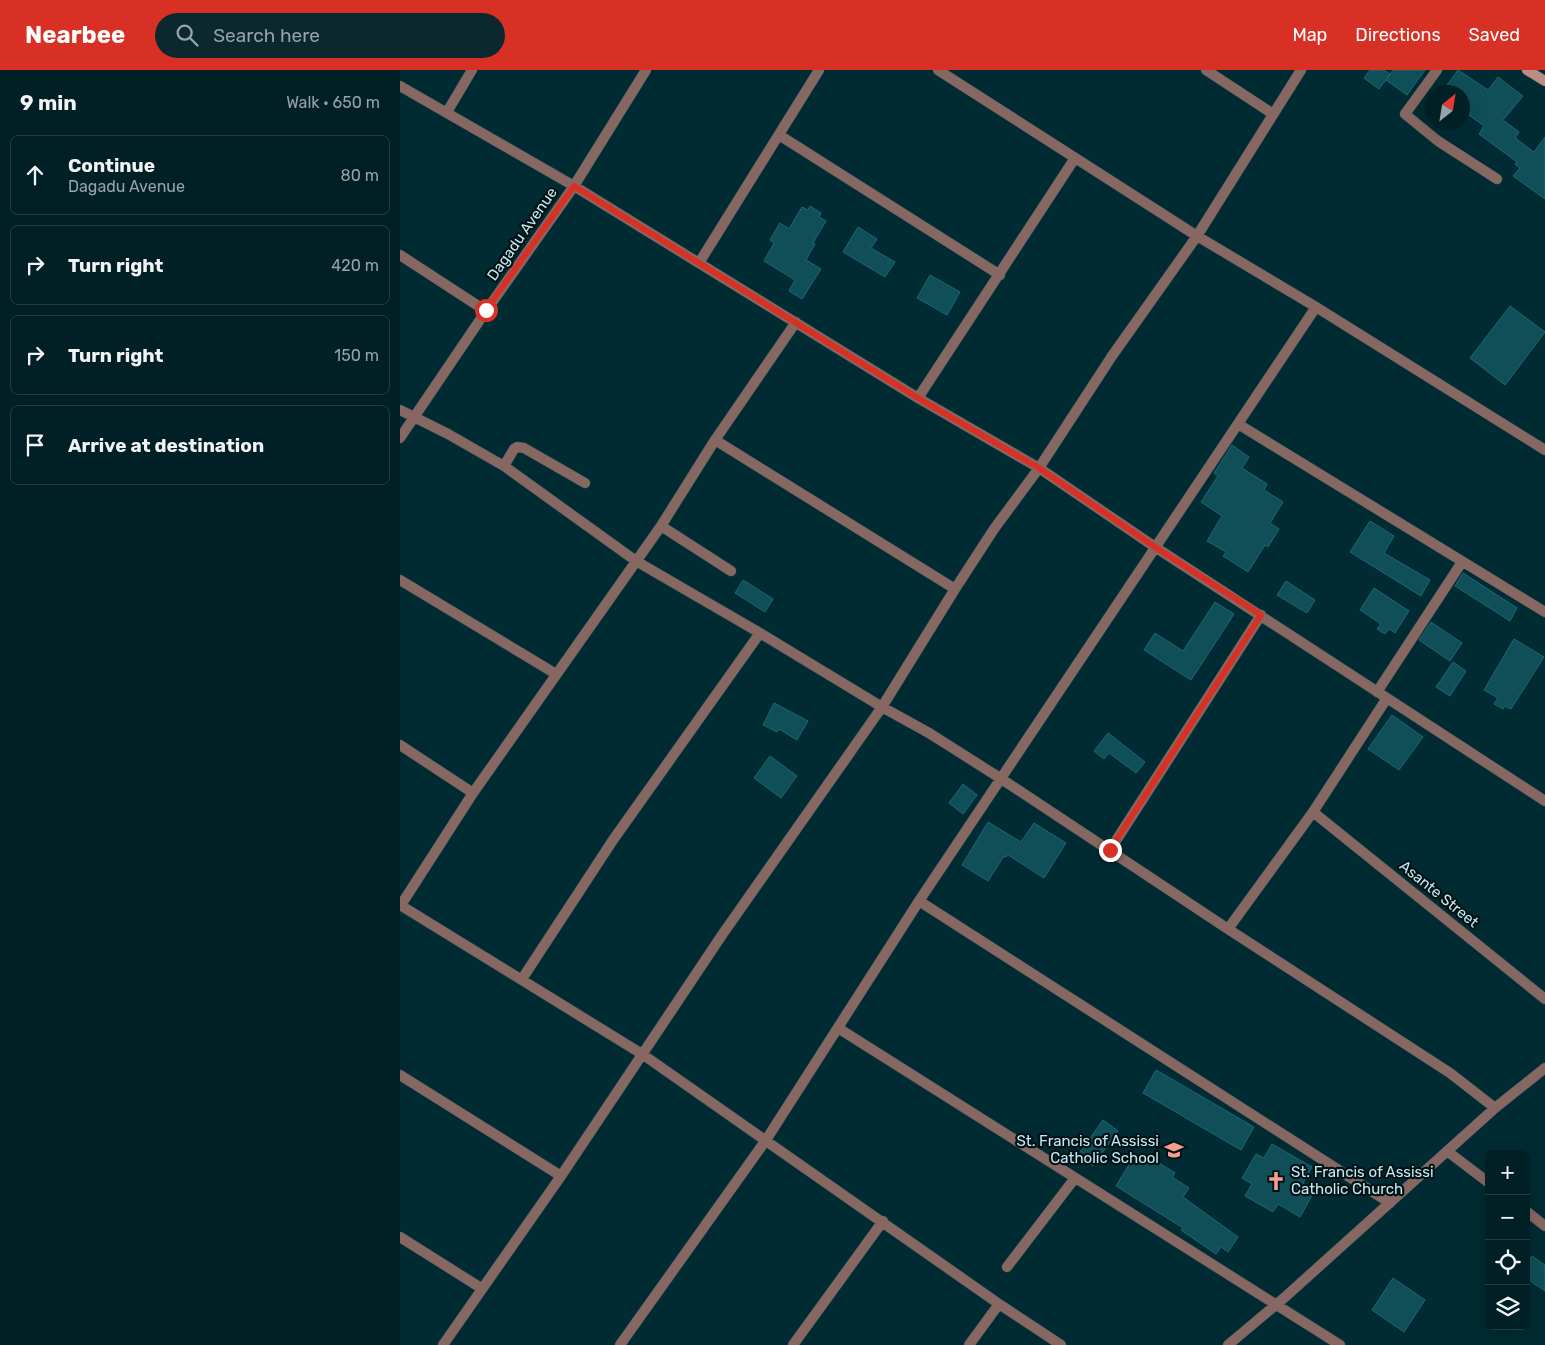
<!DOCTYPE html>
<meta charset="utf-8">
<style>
:root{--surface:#002026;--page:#0a282e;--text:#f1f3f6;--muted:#95a3a7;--line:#223e43;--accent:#d93025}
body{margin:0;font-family:Rubik,sans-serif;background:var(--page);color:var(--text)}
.controls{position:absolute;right:15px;bottom:15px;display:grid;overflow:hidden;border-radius:8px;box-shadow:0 5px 20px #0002}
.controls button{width:45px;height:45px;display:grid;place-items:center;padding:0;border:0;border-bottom:1px solid var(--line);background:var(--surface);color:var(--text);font:25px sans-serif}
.compass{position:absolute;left:1025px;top:15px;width:45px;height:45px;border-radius:50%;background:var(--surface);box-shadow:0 5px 20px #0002;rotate:30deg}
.stop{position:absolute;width:15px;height:15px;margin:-11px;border:4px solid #d93025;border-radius:50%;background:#fff}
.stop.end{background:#d93025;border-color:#fff;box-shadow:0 1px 5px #0008}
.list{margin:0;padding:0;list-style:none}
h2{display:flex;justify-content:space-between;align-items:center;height:65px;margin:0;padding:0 20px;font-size:21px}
h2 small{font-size:16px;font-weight:400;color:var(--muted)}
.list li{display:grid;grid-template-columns:32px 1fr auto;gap:15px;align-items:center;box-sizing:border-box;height:80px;margin:0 10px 10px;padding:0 10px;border:1px solid var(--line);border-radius:8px}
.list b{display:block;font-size:19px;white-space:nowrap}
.list p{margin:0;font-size:16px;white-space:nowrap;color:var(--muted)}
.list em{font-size:16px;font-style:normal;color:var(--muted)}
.icon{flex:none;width:28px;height:28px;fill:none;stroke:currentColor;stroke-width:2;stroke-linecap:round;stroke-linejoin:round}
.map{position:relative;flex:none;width:1145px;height:1275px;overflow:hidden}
header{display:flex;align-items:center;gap:30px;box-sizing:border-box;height:70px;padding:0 25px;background:var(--accent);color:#fff}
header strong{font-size:24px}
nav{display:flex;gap:28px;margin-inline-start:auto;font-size:18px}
.search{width:350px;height:45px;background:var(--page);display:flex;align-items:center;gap:12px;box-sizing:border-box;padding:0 18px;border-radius:28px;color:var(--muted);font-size:19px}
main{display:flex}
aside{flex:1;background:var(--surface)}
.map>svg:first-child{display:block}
</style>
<header>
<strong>Nearbee</strong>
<div class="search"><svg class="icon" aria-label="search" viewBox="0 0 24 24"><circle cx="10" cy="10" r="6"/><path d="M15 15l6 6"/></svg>Search here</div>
<nav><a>Map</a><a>Directions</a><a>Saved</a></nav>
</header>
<main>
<aside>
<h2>9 min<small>Walk · 650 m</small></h2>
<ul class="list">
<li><svg class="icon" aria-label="ahead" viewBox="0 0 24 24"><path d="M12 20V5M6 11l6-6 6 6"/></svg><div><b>Continue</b><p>Dagadu Avenue</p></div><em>80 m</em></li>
<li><svg class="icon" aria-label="right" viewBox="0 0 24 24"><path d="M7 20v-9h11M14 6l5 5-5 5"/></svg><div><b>Turn right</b></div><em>420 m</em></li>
<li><svg class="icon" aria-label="right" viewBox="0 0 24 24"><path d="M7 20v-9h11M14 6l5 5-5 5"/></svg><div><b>Turn right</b></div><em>150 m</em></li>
<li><svg class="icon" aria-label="arrive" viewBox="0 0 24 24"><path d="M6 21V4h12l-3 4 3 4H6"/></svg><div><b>Arrive at destination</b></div></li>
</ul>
</aside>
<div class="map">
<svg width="1145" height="1275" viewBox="0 0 1145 1275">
<rect width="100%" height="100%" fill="#002b32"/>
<path fill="#104e58" stroke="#186a77" d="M970,0H984L990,4L979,19L964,8Z
M993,0H1025L1007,25L986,10Z
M1058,0L1088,20L1098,7L1123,26L1103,50L1119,62L1115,68L1134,82L1145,67V129L1113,106L1120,98L1115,94L1117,92L1079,64L1084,56L1062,40V22H1042Z
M410,136L421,143L419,147L426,151L413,173L415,174L406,190L421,199L402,229L389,221L395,210L364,191L374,173L370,170L380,153L389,159L402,137L408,140Z
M458,157L477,169L471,178L495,192L485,207L443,182Z
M530,205L560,222L547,245L517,228Z
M1110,236L1145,262L1105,315L1070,288Z
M832,375L849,387L842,398L867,414L864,420L883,432L870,453L879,459L868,477L865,475L848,502L823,486L826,482L807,471L822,446L801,432L818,406L814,403Z
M970,451L994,466L984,483L1030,510L1021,526L950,482Z
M1063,503L1117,538L1110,551L1055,516Z
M343,510L373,529L365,542L335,523Z
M886,511L915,530L907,543L877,525Z
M974,518L1009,541L995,563L989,559L985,564L977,559L981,554L960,540Z
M815,532L834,544L791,610L744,580L755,563L783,581Z
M1031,552L1062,573L1050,591L1019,570Z
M1114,569L1144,587L1111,639L1105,636L1103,639L1094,634L1098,628L1084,620Z
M1053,592L1066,601L1050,626L1036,617Z
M374,633L408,651L397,670L379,659L377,662L363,655Z
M992,645L1023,667L999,700L968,679Z
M708,663L745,692L736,703L709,683L704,689L694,681Z
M370,686L397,706L381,728L354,708Z
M563,714L577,725L563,744L549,733Z
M588,752L621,772L634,753L666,773L644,808L608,785L606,787L604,786L588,811L562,795Z
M756,1000L854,1057L841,1080L743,1023Z
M703,1050L718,1061L693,1096L678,1085Z
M872,1074L912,1097L903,1113L915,1120L900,1147L878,1134L873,1142L845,1126L852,1114L842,1108L856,1084L864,1088Z
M748,1086L775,1103L772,1107L789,1118L783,1127L838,1167L828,1182L821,1177L816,1184L781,1160L783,1158L716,1116L733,1088L743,1094Z
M1132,1186L1145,1195V1221L1126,1208V1195Z
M993,1208L1025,1230L1004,1262L972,1240Z"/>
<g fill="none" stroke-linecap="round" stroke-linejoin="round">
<g stroke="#204950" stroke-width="11">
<path id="minor" d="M538,0L797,166L916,237L1145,380
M806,0L873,44
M1037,0L1005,44L1038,71L1097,109
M0,16L174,116L518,328L639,398L755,477L1145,731
M47,42L72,0
M379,65L600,205
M0,185L86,241
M299,193L419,0
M518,328L675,88
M0,340L48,364L104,396L236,491L360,563L482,637L529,663L600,708L828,859L1050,1003L1095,1038
M838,354L1145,542
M0,368L86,241L174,116L246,0
M315,370L555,519
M104,396L114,379L117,377L124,378L185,413
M261,456L331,501
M0,510L156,604
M977,622L1062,492
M0,675L73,723
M913,742L1145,929
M710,780L861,545
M519,831L990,1133
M0,835L242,984L599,1234L661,1275
M1,835L73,723L261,456L315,370L396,252
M828,859L913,742L987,628
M122,909L213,770L360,563
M438,958L940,1275
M0,1005L161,1106
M1047,1081L1089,1113
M1126,1141L1145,1156
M0,1167L81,1218
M607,1197L675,1108
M43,1275L161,1106L322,865L482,637L555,519L594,459L639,398L712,286L797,166L901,0
M220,1275L366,1070L519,831L916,237
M393,1275L483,1151
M569,1275L599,1234
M828,1275L884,1228L1095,1038L1145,998"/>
</g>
<g stroke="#204950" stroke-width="11">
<path id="secondary" d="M1127,0L1145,11"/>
</g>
<use href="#minor" stroke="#876761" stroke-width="10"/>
<use href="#secondary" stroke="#bf8c83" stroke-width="10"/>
</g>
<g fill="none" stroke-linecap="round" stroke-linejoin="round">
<path stroke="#d93025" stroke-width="6" d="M86,240L174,116L518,328L639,398L755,477L861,545L710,780"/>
</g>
<defs>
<g id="school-bare" transform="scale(1.5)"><path d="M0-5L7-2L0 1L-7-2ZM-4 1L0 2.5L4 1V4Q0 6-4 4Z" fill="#f59d8e" stroke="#001216" stroke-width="2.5" paint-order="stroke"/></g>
<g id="church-bare" transform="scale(1.5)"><path d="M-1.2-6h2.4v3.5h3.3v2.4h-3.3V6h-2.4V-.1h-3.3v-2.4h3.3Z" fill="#f59d8e" stroke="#001216" stroke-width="2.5" paint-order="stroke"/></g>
</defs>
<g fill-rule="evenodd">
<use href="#school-bare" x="774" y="1080"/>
<use href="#church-bare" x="876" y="1111"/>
</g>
<g text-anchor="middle" stroke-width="4.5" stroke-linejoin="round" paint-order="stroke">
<g font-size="15" fill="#c5e9ef" stroke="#001216">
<text transform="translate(122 164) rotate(-55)" y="5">Dagadu Avenue</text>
<text transform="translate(1039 824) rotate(39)" y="5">Asante Street</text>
</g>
<g font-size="15" fill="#c5e9ef" stroke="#001216" text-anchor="end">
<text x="759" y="1076">St. Francis of Assissi<tspan x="759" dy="17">Catholic School</tspan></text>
<text x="891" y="1107" text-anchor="start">St. Francis of Assissi<tspan x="891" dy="17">Catholic Church</tspan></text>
</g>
</g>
</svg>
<div class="controls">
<button>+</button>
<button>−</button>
<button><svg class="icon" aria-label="locate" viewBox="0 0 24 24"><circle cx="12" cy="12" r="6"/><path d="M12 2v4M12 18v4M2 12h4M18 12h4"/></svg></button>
<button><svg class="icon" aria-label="layers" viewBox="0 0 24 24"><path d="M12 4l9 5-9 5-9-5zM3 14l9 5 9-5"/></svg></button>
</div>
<svg class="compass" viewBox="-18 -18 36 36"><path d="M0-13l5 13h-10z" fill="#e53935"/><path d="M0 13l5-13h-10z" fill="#95a3a7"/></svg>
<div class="stop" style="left:86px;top:240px"></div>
<div class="stop end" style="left:710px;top:780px"></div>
</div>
</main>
